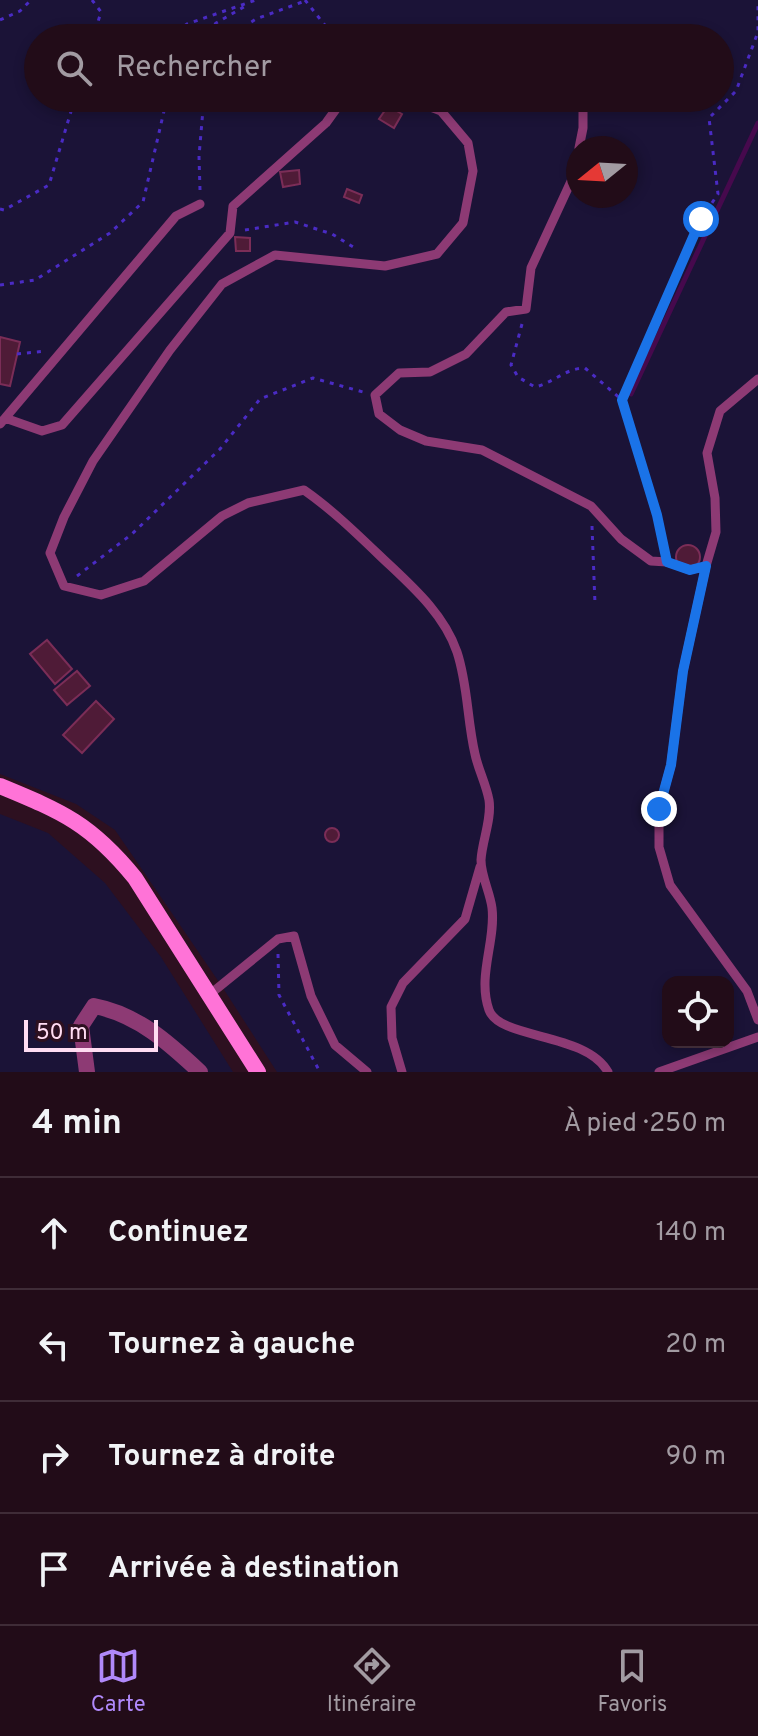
<!DOCTYPE html>
<html lang="fr">
<meta charset="utf-8">
<style>
:root{--surface:#220c18;--page:#2e1a25;--text:#f1f3f6;--muted:#a29ba2;--line:#3f2c37;--accent:#b089fa}
body{margin:0;font-family:Overpass,sans-serif;background:var(--page);color:var(--text)}
.controls{position:absolute;right:24px;bottom:24px;display:grid;overflow:hidden;border-radius:16px;box-shadow:0 4px 12px #0003}
.controls button{width:72px;height:72px;display:grid;place-items:center;padding:0;border:0;border-bottom:2px solid var(--line);background:var(--surface);color:var(--text);font:40px sans-serif}
.compass{position:absolute;left:566px;top:136px;width:72px;height:72px;border-radius:50%;background:var(--surface);box-shadow:0 4px 12px #0003;rotate:252deg}
.scale{position:absolute;left:24px;bottom:20px;width:134px;box-sizing:border-box;padding-left:8px;border:4px solid #ffdcf2;border-top:0;font-size:22px;line-height:28px;white-space:nowrap;color:#ffdcf2;-webkit-text-stroke:6px #2d1020;paint-order:stroke}
.stop{position:absolute;width:24px;height:24px;margin:-18px;border:6px solid #1a73e8;border-radius:50%;background:#fff}
.stop.end{background:#1a73e8;border-color:#fff;box-shadow:0 2px 8px #0008}
.list{margin:0;padding:0;list-style:none}
h2{display:flex;justify-content:space-between;align-items:center;height:104px;margin:0;padding:0 32px;font-size:34px}
h2 small{font-size:26px;font-weight:400;color:var(--muted)}
.list li{display:grid;grid-template-columns:52px 1fr auto;gap:24px;align-items:center;box-sizing:border-box;height:112px;padding:0 32px;border-top:2px solid var(--line)}
.list b{display:block;font-size:30px;white-space:nowrap}
.list em{font-size:26px;font-style:normal;color:var(--muted)}
.icon{flex:none;width:44px;height:44px;fill:none;stroke:currentColor;stroke-width:2;stroke-linecap:round;stroke-linejoin:round}
.map{position:relative;flex:none;width:758px;height:1072px;overflow:hidden}
.search{position:absolute;background:var(--surface);box-shadow:0 4px 12px #0003;left:24px;right:24px;top:24px;height:88px;display:flex;align-items:center;gap:20px;box-sizing:border-box;padding:0 28px;border-radius:44px;color:var(--muted);font-size:30px}
.sheet{height:552px;background:var(--surface)}
nav{display:flex;justify-content:space-around;align-items:center;box-sizing:border-box;height:112px;border-top:2px solid var(--line);background:var(--surface);font-size:22px;color:var(--muted)}
nav a{display:grid;justify-items:center;gap:4px}
nav .on{color:var(--accent)}
.map>svg:first-child{display:block}
</style>
<div class="map">
<svg width="758" height="1072" viewBox="0 0 758 1072">
<rect width="100%" height="100%" fill="#2d1020"/>
<path fill="#1b1337" fill-rule="evenodd" d="M0,0H758V1072H277L221,985L115,830L76,804L0,774ZM38,38H720V98H38ZM578,148H626V196H578ZM668,982H728V1042H668Z
M0,814L48,833L105,883L161,957L233,1072H0Z"/>
<g fill="none" stroke-linecap="round" stroke-linejoin="round">
<path stroke="#46094d" stroke-width="5" d="M631,394L758,123"/>
</g>
<path fill="#4f1b37" stroke="#7b2d57" stroke-width="2" d="M388,106L402,114L394,128L379,119Z
M299,170L300,184L283,187L280,172Z
M347,189L362,195L359,203L344,197Z
M235,237L250,238V251H236Z
M0,337L20,342L10,386L0,384Z
M676 557a12 12 0 1 1 24 0a12 12 0 1 1-24 0Z
M47,640L72,669L55,684L30,654Z
M77,671L90,686L67,705L54,690Z
M96,701L114,719L82,753L63,735Z
M325 835a7 7 0 1 1 14 0a7 7 0 1 1-14 0Z"/>
<g fill="none" stroke-linecap="round" stroke-linejoin="round">
<path stroke="#4a2bc4" stroke-width="3" stroke-dasharray="4 6" stroke-linecap="butt" d="M92,0L101,12L93,38
M305,0L335,38
M0,20L20,11L31,0
M169,38L187,24L256,0
M200,38L216,23L249,4
M226,38L256,19L305,1
M200,190L199,156L204,98
M0,209L4,210L49,185L75,98
M245,230L295,222L332,234L358,250
M0,285L35,280L110,233L143,202L167,98
M522,324L511,365L518,377L535,387C553,383 566,368 585,368L622,400
M17,354L46,351
M592,526L595,604
M664,547L657,515L622,400L701,219L718,194L709,118L736,91L758,32V6
M77,576L132,534L220,449L260,399L313,378L363,392
M278,954L279,995L320,1072"/>
<path stroke="#8d3a74" stroke-width="9" d="M407,98L441,111L468,143L473,171L463,223L437,254L385,266L275,255L222,284L170,350L93,461L64,517L50,553L64,586L101,595L144,581L222,516L248,503L304,490C331,509 354,531 378,554C407,582 443,611 457,652C468,685 467,720 475,754C478,769 486,784 489,800C492,819 482,841 481,860C481,876 490,892 492,908C496,941 477,976 489,1010C500,1040 586,1032 608,1072
M441,111L451,98
M579,148L583,128V98
M578,153L574,175L531,268L526,309L506,312L466,354L430,372L399,373L375,395L379,414L400,430L426,441L482,450L591,506L621,539L651,561L667,562L690,570L706,566
M758,379L720,411L707,453L715,498L716,532L706,566L683,671L671,765L659,809V847L670,885L747,991L758,1020
M5,418L42,431L62,425L230,233L233,206L326,123L344,98
M0,424L176,216L200,204
M209,995L278,939L294,936L311,996L335,1045L367,1072
M402,1072L392,1038L391,1007L403,983L465,919L480,867
M659,1072L758,1037"/>
<path stroke="#8d3a74" stroke-width="16" d="M87,1072L81,1026L94,1006C137,1014 169,1043 200,1072"/>
<path stroke="#ff73d7" stroke-width="16" d="M0,786C63,812 91,824 135,878L258,1072"/>
</g>
<g fill="none" stroke-linecap="round" stroke-linejoin="round">
<path stroke="#1a73e8" stroke-width="10" d="M659,809L671,765L683,671L706,566L690,570L667,562L657,515L622,400L701,219"/>
</g>
</svg>
<div class="controls">
<button><svg class="icon" aria-label="locate" viewBox="0 0 24 24"><circle cx="12" cy="12" r="6"/><path d="M12 2v4M12 18v4M2 12h4M18 12h4"/></svg></button>
</div>
<svg class="compass" viewBox="-18 -18 36 36"><path d="M0-13l5 13h-10z" fill="#e53935"/><path d="M0 13l5-13h-10z" fill="#a29ba2"/></svg>
<div class="scale">50 m</div>
<div class="stop" style="left:701px;top:219px"></div>
<div class="stop end" style="left:659px;top:809px"></div>
<div class="search"><svg class="icon" aria-label="search" viewBox="0 0 24 24"><circle cx="10" cy="10" r="6"/><path d="M15 15l6 6"/></svg>Rechercher</div>
</div>
<section class="sheet">
<h2>4 min<small>À pied · 250 m</small></h2>
<ul class="list">
<li><svg class="icon" aria-label="ahead" viewBox="0 0 24 24"><path d="M12 20V5M6 11l6-6 6 6"/></svg><div><b>Continuez</b></div><em>140 m</em></li>
<li><svg class="icon" aria-label="left" viewBox="0 0 24 24"><path d="M17 20v-9H6M10 6l-5 5 5 5"/></svg><div><b>Tournez à gauche</b></div><em>20 m</em></li>
<li><svg class="icon" aria-label="right" viewBox="0 0 24 24"><path d="M7 20v-9h11M14 6l5 5-5 5"/></svg><div><b>Tournez à droite</b></div><em>90 m</em></li>
<li><svg class="icon" aria-label="arrive" viewBox="0 0 24 24"><path d="M6 21V4h12l-3 4 3 4H6"/></svg><div><b>Arrivée à destination</b></div></li>
</ul>
</section>
<nav>
<a class="on"><svg class="icon" aria-label="map" viewBox="0 0 24 24"><path d="M3 6l6-2 6 2 6-2v14l-6 2-6-2-6 2zM9 4v14M15 6v14"/></svg>Carte</a>
<a><svg class="icon" aria-label="directions" viewBox="0 0 24 24"><path d="M12 3l9 9-9 9-9-9zM9 14v-3h6M13 9l2 2-2 2"/></svg>Itinéraire</a>
<a><svg class="icon" aria-label="saved" viewBox="0 0 24 24"><path d="M7 4h10v16l-5-4-5 4z"/></svg>Favoris</a>
</nav>
